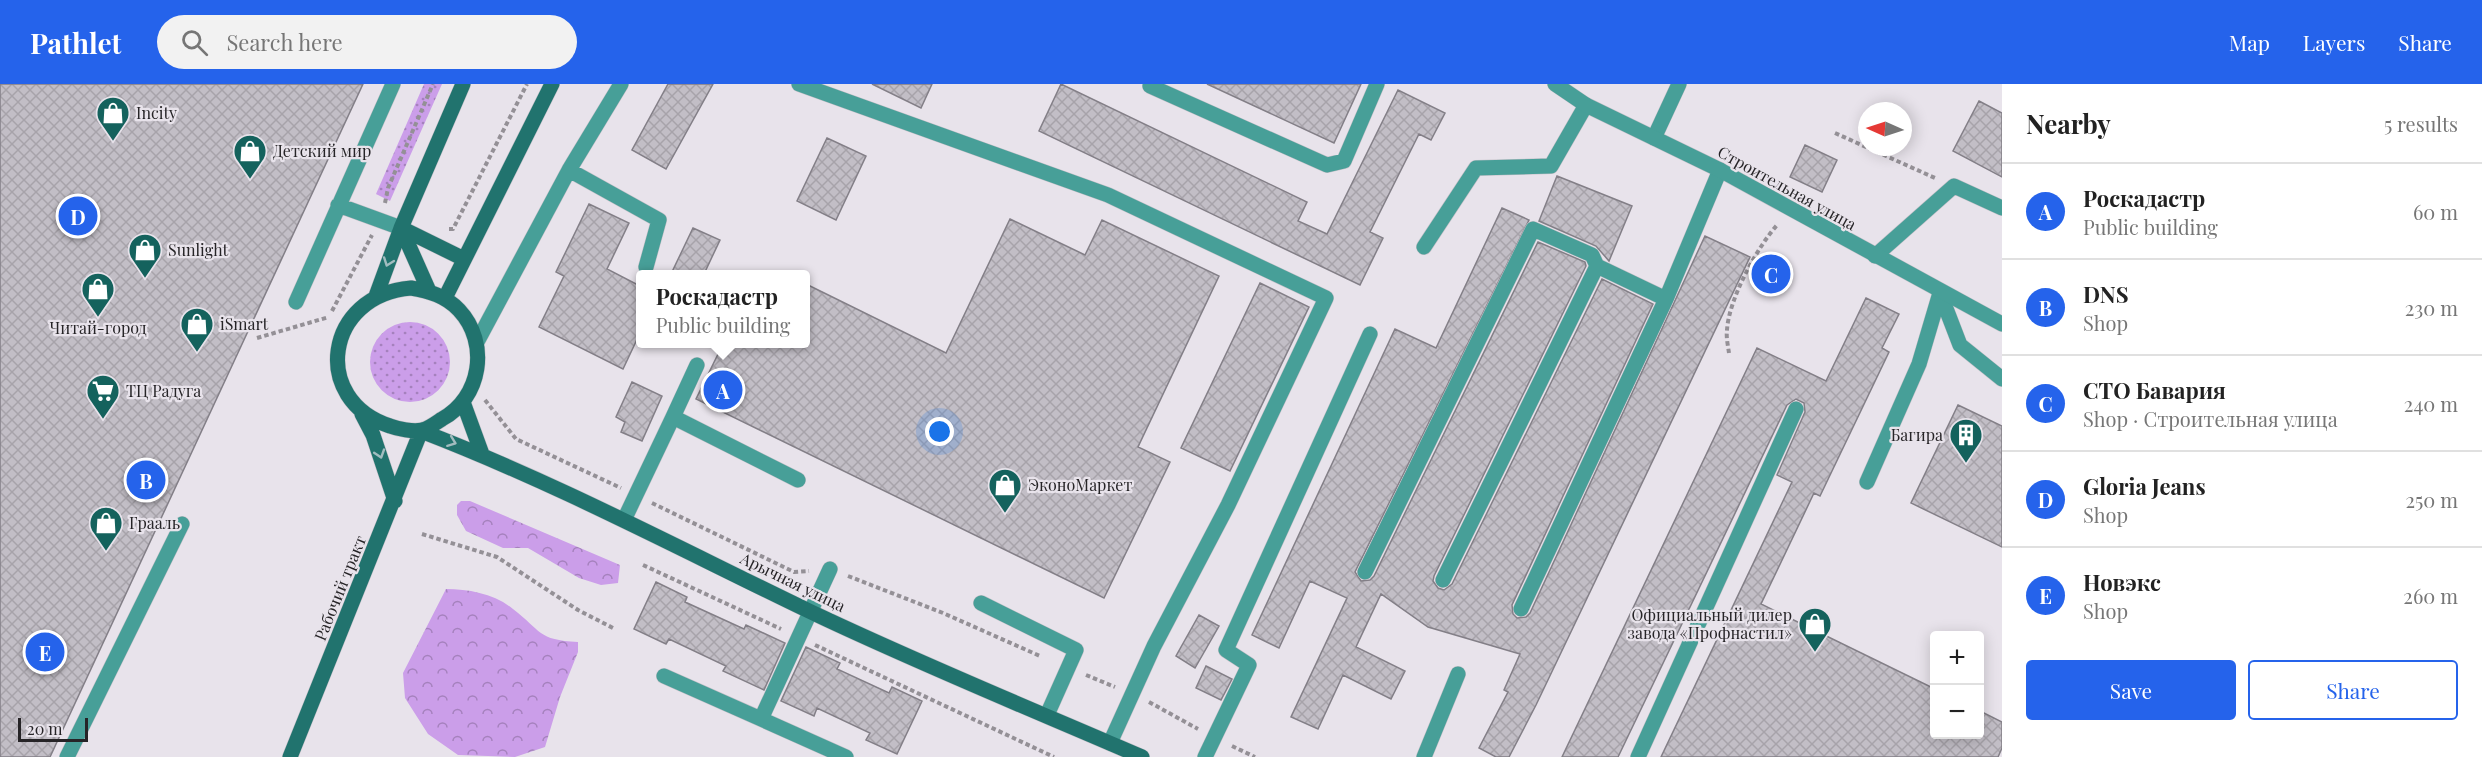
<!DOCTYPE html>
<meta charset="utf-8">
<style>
:root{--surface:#fff;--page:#f2f2f2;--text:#222;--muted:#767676;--line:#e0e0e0;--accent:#2563eb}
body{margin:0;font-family:"Playfair Display",serif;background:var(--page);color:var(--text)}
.controls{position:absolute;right:18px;bottom:18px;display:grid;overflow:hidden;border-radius:6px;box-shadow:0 3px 15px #0003}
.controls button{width:54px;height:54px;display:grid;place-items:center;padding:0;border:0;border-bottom:2px solid var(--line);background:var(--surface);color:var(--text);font:30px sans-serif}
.compass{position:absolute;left:1858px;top:18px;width:54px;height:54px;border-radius:50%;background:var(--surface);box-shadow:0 3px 15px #0003;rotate:273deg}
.scale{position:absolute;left:18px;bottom:15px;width:70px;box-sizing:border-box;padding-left:6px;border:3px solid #262427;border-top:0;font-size:16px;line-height:21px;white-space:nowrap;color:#262427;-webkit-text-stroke:4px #e8e3eb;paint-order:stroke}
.you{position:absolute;left:940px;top:348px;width:21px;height:21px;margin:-15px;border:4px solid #fff;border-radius:50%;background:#1a73e8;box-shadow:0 0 0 9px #1a73e833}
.badge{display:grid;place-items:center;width:39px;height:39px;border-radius:50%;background:var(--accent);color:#fff;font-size:20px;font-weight:700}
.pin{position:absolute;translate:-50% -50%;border:3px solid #fff;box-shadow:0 2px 6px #0006}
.popup{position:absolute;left:636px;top:186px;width:174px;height:78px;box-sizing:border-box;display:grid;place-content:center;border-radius:6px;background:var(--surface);filter:drop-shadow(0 2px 4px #0005);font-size:20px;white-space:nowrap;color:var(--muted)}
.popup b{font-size:22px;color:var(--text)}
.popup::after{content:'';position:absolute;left:50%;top:100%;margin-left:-12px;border:12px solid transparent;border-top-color:var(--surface)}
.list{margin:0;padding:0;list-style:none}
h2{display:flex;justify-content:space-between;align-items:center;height:78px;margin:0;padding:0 24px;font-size:26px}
h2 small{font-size:20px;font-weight:400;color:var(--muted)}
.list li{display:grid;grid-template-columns:39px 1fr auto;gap:18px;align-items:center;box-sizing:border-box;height:96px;padding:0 24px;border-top:2px solid var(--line)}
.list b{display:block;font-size:22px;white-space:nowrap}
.list p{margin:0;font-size:20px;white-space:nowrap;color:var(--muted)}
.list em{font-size:20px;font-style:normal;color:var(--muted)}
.actions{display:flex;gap:12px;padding:18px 24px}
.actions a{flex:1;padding:14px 0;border:2px solid var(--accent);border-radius:6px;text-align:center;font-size:21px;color:var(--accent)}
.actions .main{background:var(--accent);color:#fff}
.icon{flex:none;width:33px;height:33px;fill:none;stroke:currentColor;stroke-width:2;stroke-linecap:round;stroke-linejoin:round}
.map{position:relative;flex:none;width:2002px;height:673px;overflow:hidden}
header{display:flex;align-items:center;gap:36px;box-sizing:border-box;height:84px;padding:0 30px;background:var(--accent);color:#fff}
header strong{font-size:28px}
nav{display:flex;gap:33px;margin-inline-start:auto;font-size:21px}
.search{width:420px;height:54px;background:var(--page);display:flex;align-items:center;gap:15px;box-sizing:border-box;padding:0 21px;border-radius:33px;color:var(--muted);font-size:22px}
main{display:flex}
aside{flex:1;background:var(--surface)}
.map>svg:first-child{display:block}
</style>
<header>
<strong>Pathlet</strong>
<div class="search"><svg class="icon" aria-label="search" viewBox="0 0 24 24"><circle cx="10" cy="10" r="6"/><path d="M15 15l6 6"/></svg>Search here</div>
<nav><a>Map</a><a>Layers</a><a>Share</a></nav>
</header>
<main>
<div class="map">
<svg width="2002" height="673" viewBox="0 0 2002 673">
<defs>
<pattern id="grass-dots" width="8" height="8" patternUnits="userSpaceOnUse" patternTransform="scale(1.5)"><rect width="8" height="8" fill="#cb9ee9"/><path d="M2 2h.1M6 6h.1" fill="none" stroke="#a581bd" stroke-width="1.8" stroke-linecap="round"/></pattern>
<pattern id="forest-crowns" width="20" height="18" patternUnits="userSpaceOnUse" patternTransform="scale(1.5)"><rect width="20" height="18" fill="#cb9ee9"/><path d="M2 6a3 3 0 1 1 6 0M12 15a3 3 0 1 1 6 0" fill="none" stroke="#a581bd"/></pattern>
<pattern id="building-cross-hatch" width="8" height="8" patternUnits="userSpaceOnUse" patternTransform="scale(1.5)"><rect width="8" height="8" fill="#c2bec6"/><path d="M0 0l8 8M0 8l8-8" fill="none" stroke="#a7a3aa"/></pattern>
</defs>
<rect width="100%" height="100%" fill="#e8e3eb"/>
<path fill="url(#grass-dots)" d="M424,0H442L390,117L376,110Z
M370 278a40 40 0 1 1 80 0a40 40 0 1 1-80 0Z"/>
<path fill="url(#forest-crowns)" d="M461,417H470L620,481L618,499L601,501L579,494L528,464H503L466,447L457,431V421Z
M446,505C469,505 495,510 513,525C542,547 537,556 578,558V568L560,613L545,663L515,673L458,671L428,650L405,614L403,589Z"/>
<path fill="url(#building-cross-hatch)" stroke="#837f87" stroke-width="1.5" d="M0,0H363L50,673H0Z
M668,0H713L666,85L632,66Z
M872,0H932L921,24Z
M1061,0L1307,118L1298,137L1327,150L1398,6L1445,29L1431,56L1419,50L1370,148L1383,154L1360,201L1039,47Z
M1207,0H1361L1334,59Z
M1979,17L2002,29V93L1953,67Z
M827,54L866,72L836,136L797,117Z
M1805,61L1837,76L1822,108L1790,93Z
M1557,92L1632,122L1609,177L1596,162L1539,137Z
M589,120L629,139L607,185L640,202V249L623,285L539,243L564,192L556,188Z
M1502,124L1529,136L1355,488L1361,497L1370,496L1374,492L1538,158L1585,178L1586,182L1434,492L1433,497L1438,504L1444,506L1452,500L1602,195L1653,220L1512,521L1513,530L1517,534L1526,533L1530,529L1705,152L1750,173L1536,621L1509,673H1496L1479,664L1508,608L1504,606L1520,570L1428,543L1381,510L1356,563L1405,587L1391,615L1343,591L1318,645L1291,633L1347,514L1310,497L1279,564L1252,551L1395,245L1436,264Z
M1010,135L1085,171L1102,136L1219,192L1138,363L1170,378L1104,514L696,315L723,260H806V200L946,269Z
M693,144L720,156L704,190H671Z
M1260,199L1309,223L1230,387L1181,364Z
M1866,214L1899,230L1882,264L1889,268L1820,412L1814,409L1761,520L1935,605V651H1980V627L2002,638V664L1998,673H1661L1792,398L1777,391L1805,328L1804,319L1796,315L1787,321L1618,673H1562L1757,264L1826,297Z
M632,298L662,312L642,357L621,348L625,338L616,333Z
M1958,321L2002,342V463L1911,419Z
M656,498L687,513L685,518L744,545L746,541L785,559L764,606L723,587L726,582L669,555L666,560L634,545Z
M1199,531L1219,542L1195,584L1176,572Z
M806,563L840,579L837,585L889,609L892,603L922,617L897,670L866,656L870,649L817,624L814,632L781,617Z
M1206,582L1232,595L1221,616L1196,604Z"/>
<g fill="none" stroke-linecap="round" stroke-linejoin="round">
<g stroke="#c5c1c8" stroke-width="16">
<path id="lane" d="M799,0L1108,111L1326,214L1228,421L1154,562L1110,659
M1150,2L1327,81L1344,77L1377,0
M1654,54L1679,0
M569,86L659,136L646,183
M338,121L401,144
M1424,163L1476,84L1551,82L1586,21
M1875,172L1954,102L2002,124
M296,218L393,0
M477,258L569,86L621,0
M673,333L697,281
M1867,398L1919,280L1940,209L1960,261L2002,295
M624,436L673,333L798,396
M830,485L761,635L846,673
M1365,488L1533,145L1592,171L1597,182
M1443,496L1597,182L1666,215
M981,519L1076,566L1047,631
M1521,525L1666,215L1720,86
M664,592L761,635
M67,673L182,440
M1205,673L1249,581L1226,566L1370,250
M1424,673L1458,590
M1638,673L1796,325"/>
</g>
<g stroke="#c5c1c8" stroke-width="16">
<path id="street" d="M1555,0L1586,21L1720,86L2002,240"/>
</g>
<g stroke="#c5c1c8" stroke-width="16">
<path id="secondary" d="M401,144L464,175
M401,144L429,207
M411,204C429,207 446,212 459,226C490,259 481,314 442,335C436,339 428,345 422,346C413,348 398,345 390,342C310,316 325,211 411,204Z
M376,212L401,144L463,0
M445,214L552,0
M463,318L482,370
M362,330L373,351L395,417
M421,347C554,398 680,465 809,527C918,579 1031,625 1142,673
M290,673L421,347"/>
</g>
<path stroke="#949096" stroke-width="4" stroke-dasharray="4.5 3" stroke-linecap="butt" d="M1835,49L1935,94
M385,119L388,104L433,0
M449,145H453L527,0
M332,227L372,151
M257,254L329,233
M1729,269C1728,262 1726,253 1727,246C1729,214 1758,162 1778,140
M485,316L516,355L621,404
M652,419L794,488L809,487
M422,450L497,473L578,526L613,544
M643,481L781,545
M848,492L943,529L1040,572
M815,561L1054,673
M1086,591L1115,603
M1149,618L1198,645
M1232,662L1255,673"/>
<use href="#lane" stroke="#479f98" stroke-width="15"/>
<use href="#street" stroke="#479f98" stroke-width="15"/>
<use href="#secondary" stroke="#21736e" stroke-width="15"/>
</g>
<defs><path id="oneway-chevron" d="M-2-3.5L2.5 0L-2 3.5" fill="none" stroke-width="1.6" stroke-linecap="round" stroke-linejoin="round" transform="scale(1.5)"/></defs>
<g stroke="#a2bcbf">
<use href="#oneway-chevron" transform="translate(388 178) rotate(110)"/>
<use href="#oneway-chevron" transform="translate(452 358) rotate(21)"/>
<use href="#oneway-chevron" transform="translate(380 370) rotate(72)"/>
</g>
<defs>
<g id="shop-pin" transform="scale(1.725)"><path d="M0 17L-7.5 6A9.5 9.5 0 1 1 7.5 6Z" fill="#14625d" stroke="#e8e3eb"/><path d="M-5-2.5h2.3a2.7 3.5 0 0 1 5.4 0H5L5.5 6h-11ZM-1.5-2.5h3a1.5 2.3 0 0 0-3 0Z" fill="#fff"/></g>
<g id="supermarket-pin" transform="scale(1.725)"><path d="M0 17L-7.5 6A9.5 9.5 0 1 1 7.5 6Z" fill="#14625d" stroke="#e8e3eb"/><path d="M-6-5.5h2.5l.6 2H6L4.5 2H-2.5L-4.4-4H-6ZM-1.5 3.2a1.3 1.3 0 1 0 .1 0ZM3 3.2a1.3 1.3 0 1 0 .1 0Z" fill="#fff"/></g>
<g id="building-pin" transform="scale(1.725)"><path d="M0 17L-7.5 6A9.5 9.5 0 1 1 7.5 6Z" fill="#14625d" stroke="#e8e3eb"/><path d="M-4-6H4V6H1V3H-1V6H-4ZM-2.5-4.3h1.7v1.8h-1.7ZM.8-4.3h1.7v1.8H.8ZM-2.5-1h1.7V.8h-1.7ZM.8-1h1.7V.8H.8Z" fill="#fff"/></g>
</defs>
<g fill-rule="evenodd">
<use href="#shop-pin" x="113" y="29"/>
<use href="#shop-pin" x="250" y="67"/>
<use href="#shop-pin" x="145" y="166"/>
<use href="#shop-pin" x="98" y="205"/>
<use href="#shop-pin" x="197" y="240"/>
<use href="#supermarket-pin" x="103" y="307"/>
<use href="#building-pin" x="1966" y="351"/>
<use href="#shop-pin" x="1005" y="401"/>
<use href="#shop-pin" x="106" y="439"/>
<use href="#shop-pin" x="1815" y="540"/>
</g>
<g text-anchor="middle" stroke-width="4.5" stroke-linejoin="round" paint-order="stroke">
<g font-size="16" fill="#262427" stroke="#e8e3eb" text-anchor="start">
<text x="136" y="35">Incity</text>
<text x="273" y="73">Детский мир</text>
<text x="168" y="172">Sunlight</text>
<text x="220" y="246">iSmart</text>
<text x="98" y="250" text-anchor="middle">Читай-город</text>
<text x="126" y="313">ТЦ Радуга</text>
<text x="1943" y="357" text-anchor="end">Багира</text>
<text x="1028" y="407">ЭконоМаркет</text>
<text x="129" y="445">Грааль</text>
<text x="1792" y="537" text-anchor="end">Официальный дилер<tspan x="1792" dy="18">завода «Профнастил»</tspan></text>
</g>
<g font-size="16" fill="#262427" stroke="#e8e3eb">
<text transform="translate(1787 104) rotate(29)" y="6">Строительная улица</text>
<text transform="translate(793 498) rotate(26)" y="6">Арычная улица</text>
<text transform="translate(340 504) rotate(-68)" y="6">Рабочий тракт</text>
</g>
</g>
</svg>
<div class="controls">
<button>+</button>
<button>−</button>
</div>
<svg class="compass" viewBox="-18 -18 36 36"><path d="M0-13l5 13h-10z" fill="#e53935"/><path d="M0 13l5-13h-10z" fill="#767676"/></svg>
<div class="scale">20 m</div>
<div class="you"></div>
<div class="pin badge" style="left:723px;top:306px">A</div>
<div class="popup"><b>Роскадастр</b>Public building</div>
<div class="pin badge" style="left:146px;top:396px">B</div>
<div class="pin badge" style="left:1771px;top:190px">C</div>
<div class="pin badge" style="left:78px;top:132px">D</div>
<div class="pin badge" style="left:45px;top:568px">E</div>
</div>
<aside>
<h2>Nearby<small>5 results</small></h2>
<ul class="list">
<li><span class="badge">A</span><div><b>Роскадастр</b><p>Public building</p></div><em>60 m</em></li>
<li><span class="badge">B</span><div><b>DNS</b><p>Shop</p></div><em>230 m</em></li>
<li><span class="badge">C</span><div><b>СТО Бавария</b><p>Shop · Строительная улица</p></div><em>240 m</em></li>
<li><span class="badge">D</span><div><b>Gloria Jeans</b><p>Shop</p></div><em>250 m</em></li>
<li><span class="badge">E</span><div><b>Новэкс</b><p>Shop</p></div><em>260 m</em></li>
</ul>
<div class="actions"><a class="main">Save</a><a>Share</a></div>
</aside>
</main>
